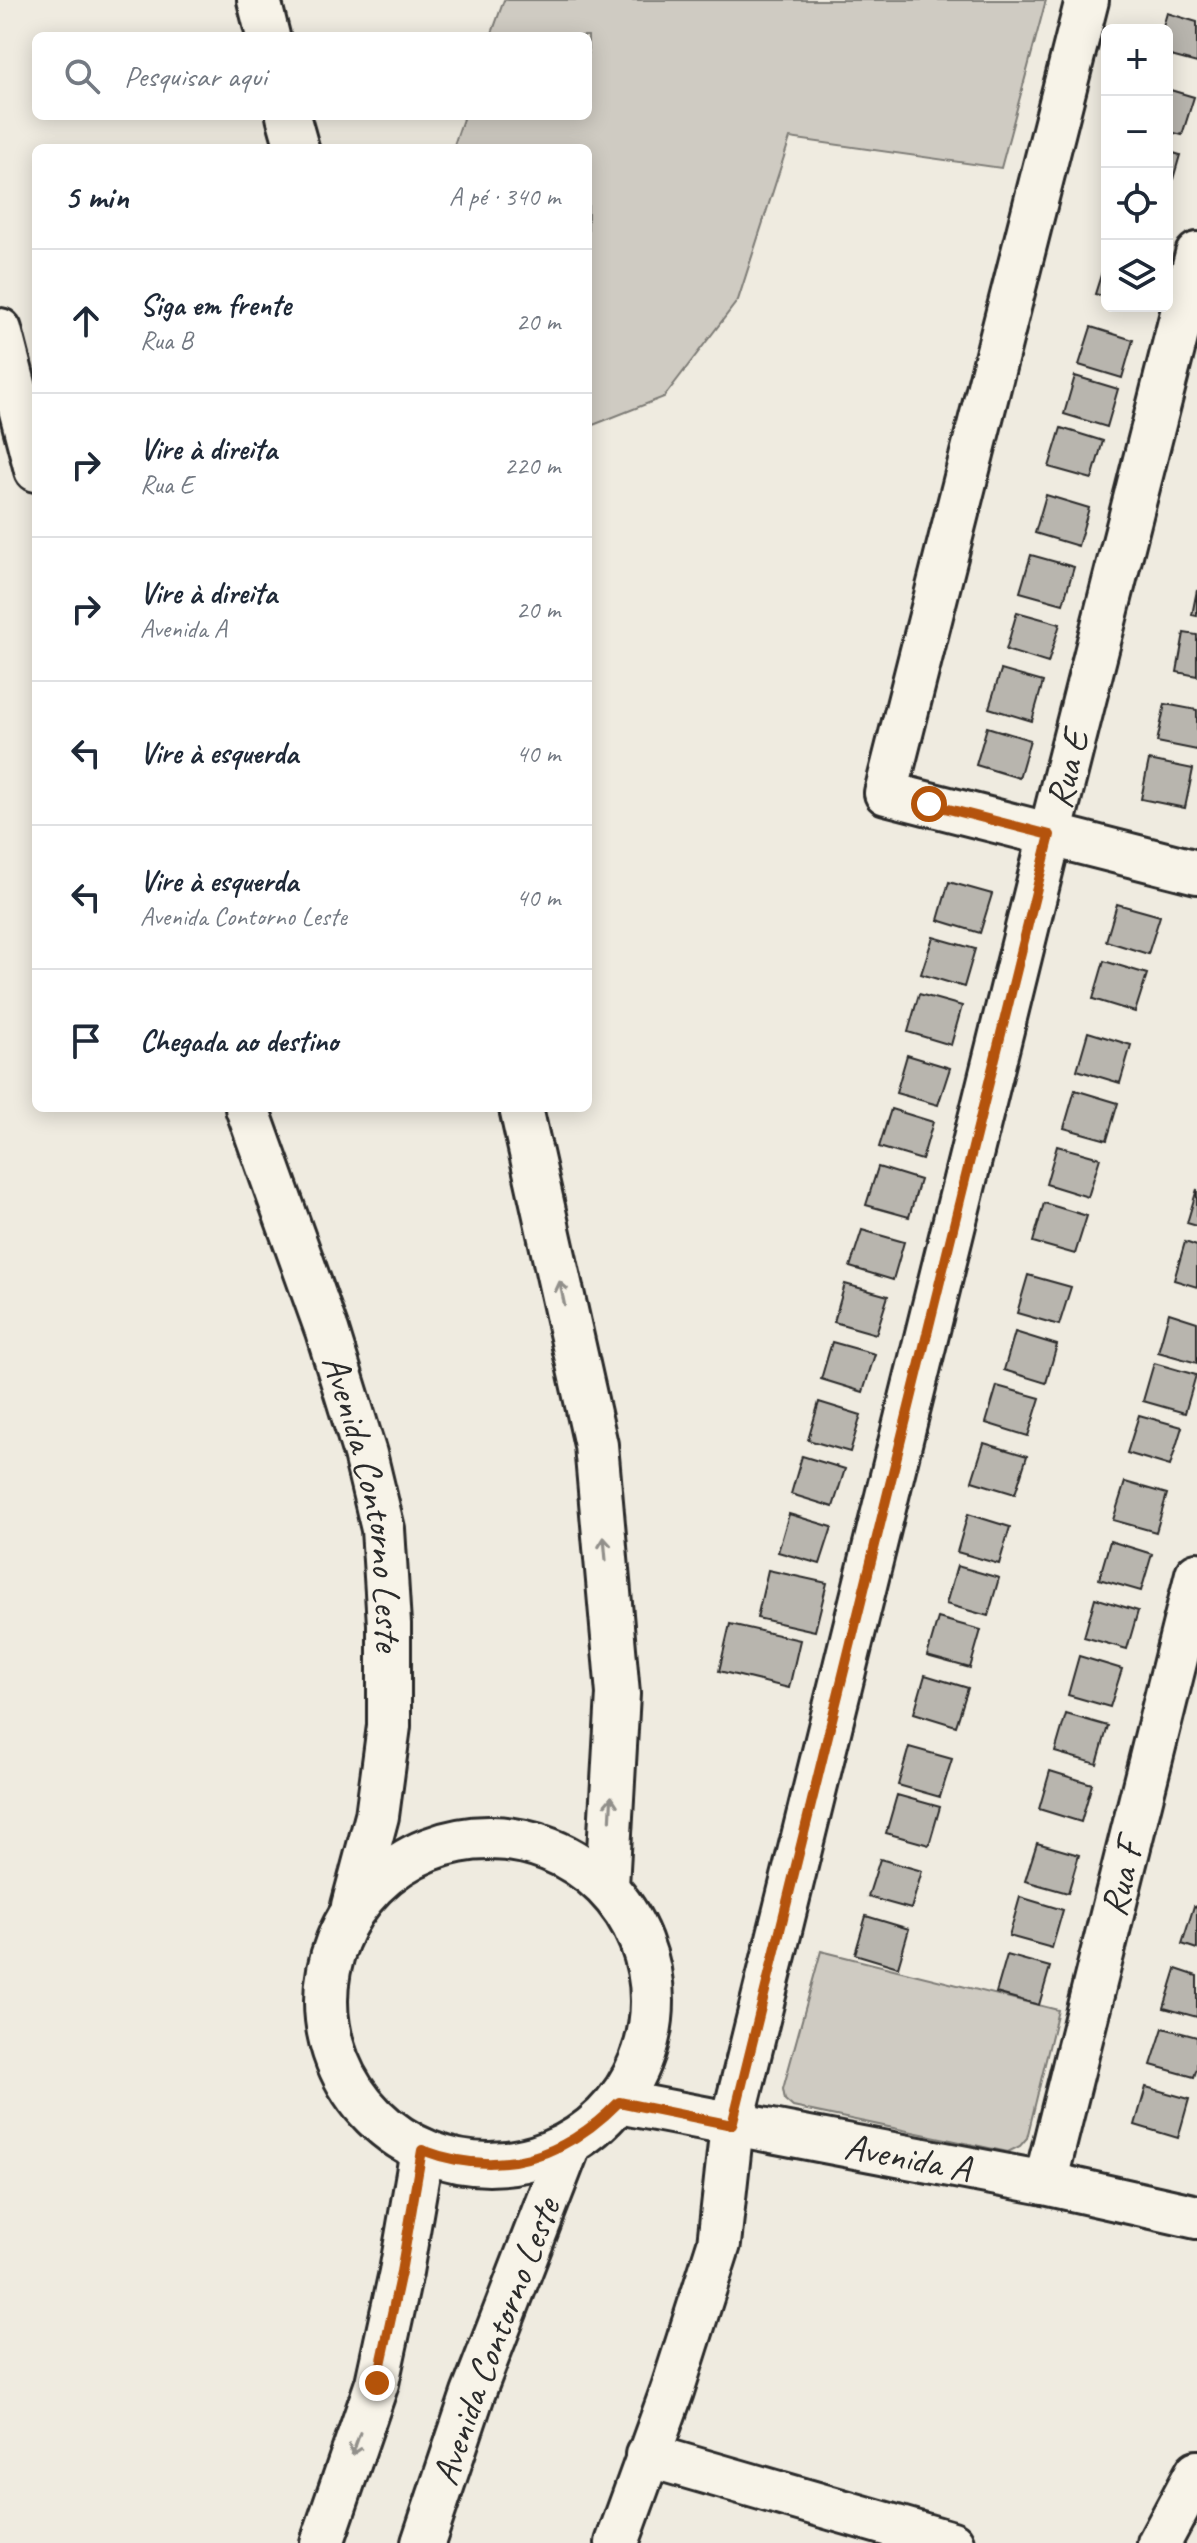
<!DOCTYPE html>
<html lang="pt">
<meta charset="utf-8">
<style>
:root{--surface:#fff;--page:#f2f2f3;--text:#1f2937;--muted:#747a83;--line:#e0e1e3}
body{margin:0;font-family:Caveat,sans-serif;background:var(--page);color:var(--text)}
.controls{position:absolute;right:24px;top:24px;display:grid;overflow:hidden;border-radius:12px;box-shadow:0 4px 20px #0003}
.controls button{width:72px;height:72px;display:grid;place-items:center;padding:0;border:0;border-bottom:2px solid var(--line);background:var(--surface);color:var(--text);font:40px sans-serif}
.stop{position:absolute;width:24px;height:24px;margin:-18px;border:6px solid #b45309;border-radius:50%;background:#fff}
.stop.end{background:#b45309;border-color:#fff;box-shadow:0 2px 8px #0008}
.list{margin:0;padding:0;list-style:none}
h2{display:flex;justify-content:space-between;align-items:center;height:104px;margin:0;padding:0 32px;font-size:34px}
h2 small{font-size:26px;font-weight:400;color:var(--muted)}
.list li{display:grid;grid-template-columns:52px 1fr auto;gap:24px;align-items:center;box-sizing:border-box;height:144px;padding:0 32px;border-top:2px solid var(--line)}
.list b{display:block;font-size:30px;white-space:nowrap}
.list p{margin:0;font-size:26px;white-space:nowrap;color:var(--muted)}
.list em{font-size:26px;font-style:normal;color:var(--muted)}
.icon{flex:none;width:44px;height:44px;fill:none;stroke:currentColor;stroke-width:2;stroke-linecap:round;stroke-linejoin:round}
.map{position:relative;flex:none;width:1197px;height:2543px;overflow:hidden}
.search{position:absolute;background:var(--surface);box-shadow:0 4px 20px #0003;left:32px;top:32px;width:560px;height:88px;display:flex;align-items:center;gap:20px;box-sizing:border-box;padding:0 28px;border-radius:12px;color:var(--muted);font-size:30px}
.panel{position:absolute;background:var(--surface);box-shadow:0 4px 20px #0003;left:32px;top:144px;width:560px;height:968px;border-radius:12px}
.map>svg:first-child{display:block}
</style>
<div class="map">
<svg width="1197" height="2543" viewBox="0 0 1197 2543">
<rect width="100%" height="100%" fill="#efebe0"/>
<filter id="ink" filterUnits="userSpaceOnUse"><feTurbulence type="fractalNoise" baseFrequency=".0125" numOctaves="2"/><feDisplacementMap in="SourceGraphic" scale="16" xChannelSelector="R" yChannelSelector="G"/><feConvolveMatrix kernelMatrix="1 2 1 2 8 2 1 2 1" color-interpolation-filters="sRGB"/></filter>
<g filter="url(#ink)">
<path fill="#cfcbc2" stroke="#7d7b76" stroke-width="2" d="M504,0H1046L1001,168L790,138L738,300L664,397L588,427V148H453L464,116H588V36H491Z
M821,1951L1058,2010L1027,2138L1020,2146L1008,2152L793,2107L785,2100L783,2089Z"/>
<path fill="#b8b5ae" stroke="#2b2b2b" stroke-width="2" d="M1167,13L1197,22V63L1167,55V30H1162Z
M1167,89L1194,97L1182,135L1167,131Z
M1167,151L1180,155L1169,193L1167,192Z
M1107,256V297L1095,294Z
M1091,327L1133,340L1122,378L1079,365Z
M1075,376L1118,389L1107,427L1064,414Z
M1061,428L1103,441L1092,479L1049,467Z
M1046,495L1089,508L1078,546L1035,533Z
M1031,555L1074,567L1063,604L1020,592Z
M1197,590V616L1192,615Z
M1017,612L1060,624L1048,663L1006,650Z
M1184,633L1197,635V676L1177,672Z
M1001,670L1043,682L1032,721L989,708Z
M1165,704L1197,710V750L1157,742Z
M987,727L1030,740L1019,778L976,765Z
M1149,760L1193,769L1185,808L1141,799Z
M949,882L992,894L980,933L938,920Z
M1117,904L1160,916L1148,954L1106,941Z
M933,937L975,949L964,987L921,974Z
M1104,961L1147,974L1135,1012L1093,999Z
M919,994L962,1006L951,1045L908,1032Z
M1088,1032L1131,1045L1120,1083L1077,1070Z
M907,1055L950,1068L938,1105L896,1093Z
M1075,1090L1118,1103L1107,1140L1064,1128Z
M891,1109L933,1122L922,1160L879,1147Z
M1057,1146L1100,1158L1088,1197L1046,1184Z
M878,1167L920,1180L909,1217L866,1205Z
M1197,1189V1226L1187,1223Z
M1044,1203L1087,1216L1075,1254L1033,1242Z
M862,1230L904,1242L893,1280L850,1267Z
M1185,1242L1197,1246V1287L1174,1280Z
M1028,1275L1071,1287L1059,1325L1017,1313Z
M845,1284L888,1296L876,1334L834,1322Z
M1169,1313L1197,1322V1363L1158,1352Z
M1015,1332L1057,1345L1046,1383L1004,1370Z
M832,1342L875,1354L863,1392L821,1379Z
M1154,1363L1196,1375L1185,1413L1143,1401Z
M997,1386L1040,1398L1028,1436L986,1423Z
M819,1402L861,1415L850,1452L808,1440Z
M1139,1415L1182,1427L1170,1466L1127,1453Z
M984,1443L1027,1456L1015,1494L972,1481Z
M802,1456L845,1469L833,1507L791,1494Z
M1125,1482L1167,1494L1156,1532L1113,1520Z
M789,1514L832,1527L820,1564L778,1552Z
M968,1514L1010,1527L999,1564L957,1552Z
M1110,1541L1152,1554L1141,1591L1099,1579Z
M957,1566L999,1578L988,1616L946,1604Z
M768,1570L827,1583L815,1631L757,1618Z
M1095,1598L1138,1611L1127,1649L1084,1637Z
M938,1618L981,1630L970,1668L927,1656Z
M730,1624L800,1640L789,1688L719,1671Z
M1079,1656L1122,1669L1110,1707L1068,1695Z
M925,1675L968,1688L956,1726L914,1713Z
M1066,1714L1108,1726L1097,1764L1055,1752Z
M909,1747L952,1759L940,1797L898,1785Z
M1050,1771L1092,1784L1081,1822L1039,1809Z
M897,1795L940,1807L929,1845L886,1833Z
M1037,1843L1079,1855L1068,1893L1025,1881Z
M880,1859L922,1871L911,1909L868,1897Z
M1020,1897L1063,1910L1052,1948L1009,1936Z
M1194,1906L1197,1907V1949L1182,1944Z
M866,1916L909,1929L898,1967L855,1954Z
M1007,1955L1050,1967L1039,2005L996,1993Z
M1176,1969L1197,1976V2017L1164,2008Z
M1163,2028L1197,2037V2068L1194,2077L1151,2065Z
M1146,2087L1189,2099L1178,2138L1135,2125Z"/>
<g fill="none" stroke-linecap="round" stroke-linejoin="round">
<g stroke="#2b2b2b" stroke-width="48">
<g id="minor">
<path d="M259,0L268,36"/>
<path d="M1087,0L886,793L1197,872"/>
<path d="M288,116L297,148"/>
<path d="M0,330L36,470"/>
<path id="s1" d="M247,1108L327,1331L365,1454L383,1529L389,1624V1726L377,1816L353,1906"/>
<path d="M521,1108L596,1445L618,1694L607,1886"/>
<circle cx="489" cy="2001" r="163"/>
<path id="s2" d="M619,2102L1045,2183L1197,2217"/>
<path id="s3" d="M1045,2183L1197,1574"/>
<path d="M647,2455L952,2543"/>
<path d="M322,2543L377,2383L401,2272L422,2150"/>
<path id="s4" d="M423,2543L473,2394L570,2143"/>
<path id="s5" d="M617,2543L672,2391L719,2244L732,2125L1050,835L1197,254"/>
<path d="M1159,2543L1197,2472"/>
</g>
</g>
<use href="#minor" stroke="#f7f3e8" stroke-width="42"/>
</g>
<defs><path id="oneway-shaft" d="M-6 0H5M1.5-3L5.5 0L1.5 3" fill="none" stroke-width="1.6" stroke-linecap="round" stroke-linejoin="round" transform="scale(2)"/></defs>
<g stroke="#918f8a">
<use href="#oneway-shaft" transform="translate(562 1293) rotate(-102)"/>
<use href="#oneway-shaft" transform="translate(605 1549) rotate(-95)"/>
<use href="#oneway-shaft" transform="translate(611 1808) rotate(-87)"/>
<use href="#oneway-shaft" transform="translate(356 2444) rotate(109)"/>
</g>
</g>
<g fill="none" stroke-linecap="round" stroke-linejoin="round" filter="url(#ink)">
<path stroke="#b45309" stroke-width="10" d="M377,2383L401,2272L422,2150C499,2179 563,2159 619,2102L732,2125L1050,835L929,804"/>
</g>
<g text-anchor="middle" stroke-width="6" stroke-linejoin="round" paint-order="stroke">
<g font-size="38" fill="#2b2b2b" stroke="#f7f3e8">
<text dy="13" stroke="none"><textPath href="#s5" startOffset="1832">Rua E</textPath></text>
<text dy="13" stroke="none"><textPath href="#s1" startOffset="414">Avenida Contorno Leste</textPath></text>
<text dy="13" stroke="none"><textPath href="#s3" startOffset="314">Rua F</textPath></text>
<text dy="13" stroke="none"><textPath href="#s2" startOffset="294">Avenida A</textPath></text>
<text dy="13" stroke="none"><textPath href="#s4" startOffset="214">Avenida Contorno Leste</textPath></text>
</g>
</g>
</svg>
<div class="controls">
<button>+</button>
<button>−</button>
<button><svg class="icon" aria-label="locate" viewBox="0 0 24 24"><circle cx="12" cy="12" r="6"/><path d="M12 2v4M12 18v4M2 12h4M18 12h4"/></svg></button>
<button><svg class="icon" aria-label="layers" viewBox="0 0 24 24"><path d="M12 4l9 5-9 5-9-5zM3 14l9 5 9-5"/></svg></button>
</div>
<div class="stop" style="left:929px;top:804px"></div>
<div class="stop end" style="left:377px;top:2383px"></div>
<div class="search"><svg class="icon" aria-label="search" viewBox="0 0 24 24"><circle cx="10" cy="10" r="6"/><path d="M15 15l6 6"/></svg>Pesquisar aqui</div>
<section class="panel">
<h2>5 min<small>A pé · 340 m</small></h2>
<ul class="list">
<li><svg class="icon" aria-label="ahead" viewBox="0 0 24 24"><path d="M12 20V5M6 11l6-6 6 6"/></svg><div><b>Siga em frente</b><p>Rua B</p></div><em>20 m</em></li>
<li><svg class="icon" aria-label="right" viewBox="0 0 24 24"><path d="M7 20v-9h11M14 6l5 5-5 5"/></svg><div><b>Vire à direita</b><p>Rua E</p></div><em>220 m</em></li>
<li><svg class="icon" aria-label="right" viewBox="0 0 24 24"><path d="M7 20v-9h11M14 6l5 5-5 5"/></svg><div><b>Vire à direita</b><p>Avenida A</p></div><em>20 m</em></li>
<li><svg class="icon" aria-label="left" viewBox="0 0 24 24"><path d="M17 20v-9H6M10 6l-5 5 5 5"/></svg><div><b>Vire à esquerda</b></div><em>40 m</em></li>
<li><svg class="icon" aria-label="left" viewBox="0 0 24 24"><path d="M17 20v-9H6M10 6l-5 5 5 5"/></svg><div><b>Vire à esquerda</b><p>Avenida Contorno Leste</p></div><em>40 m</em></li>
<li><svg class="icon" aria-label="arrive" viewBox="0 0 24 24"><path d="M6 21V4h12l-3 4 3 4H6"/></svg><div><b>Chegada ao destino</b></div></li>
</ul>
</section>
</div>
